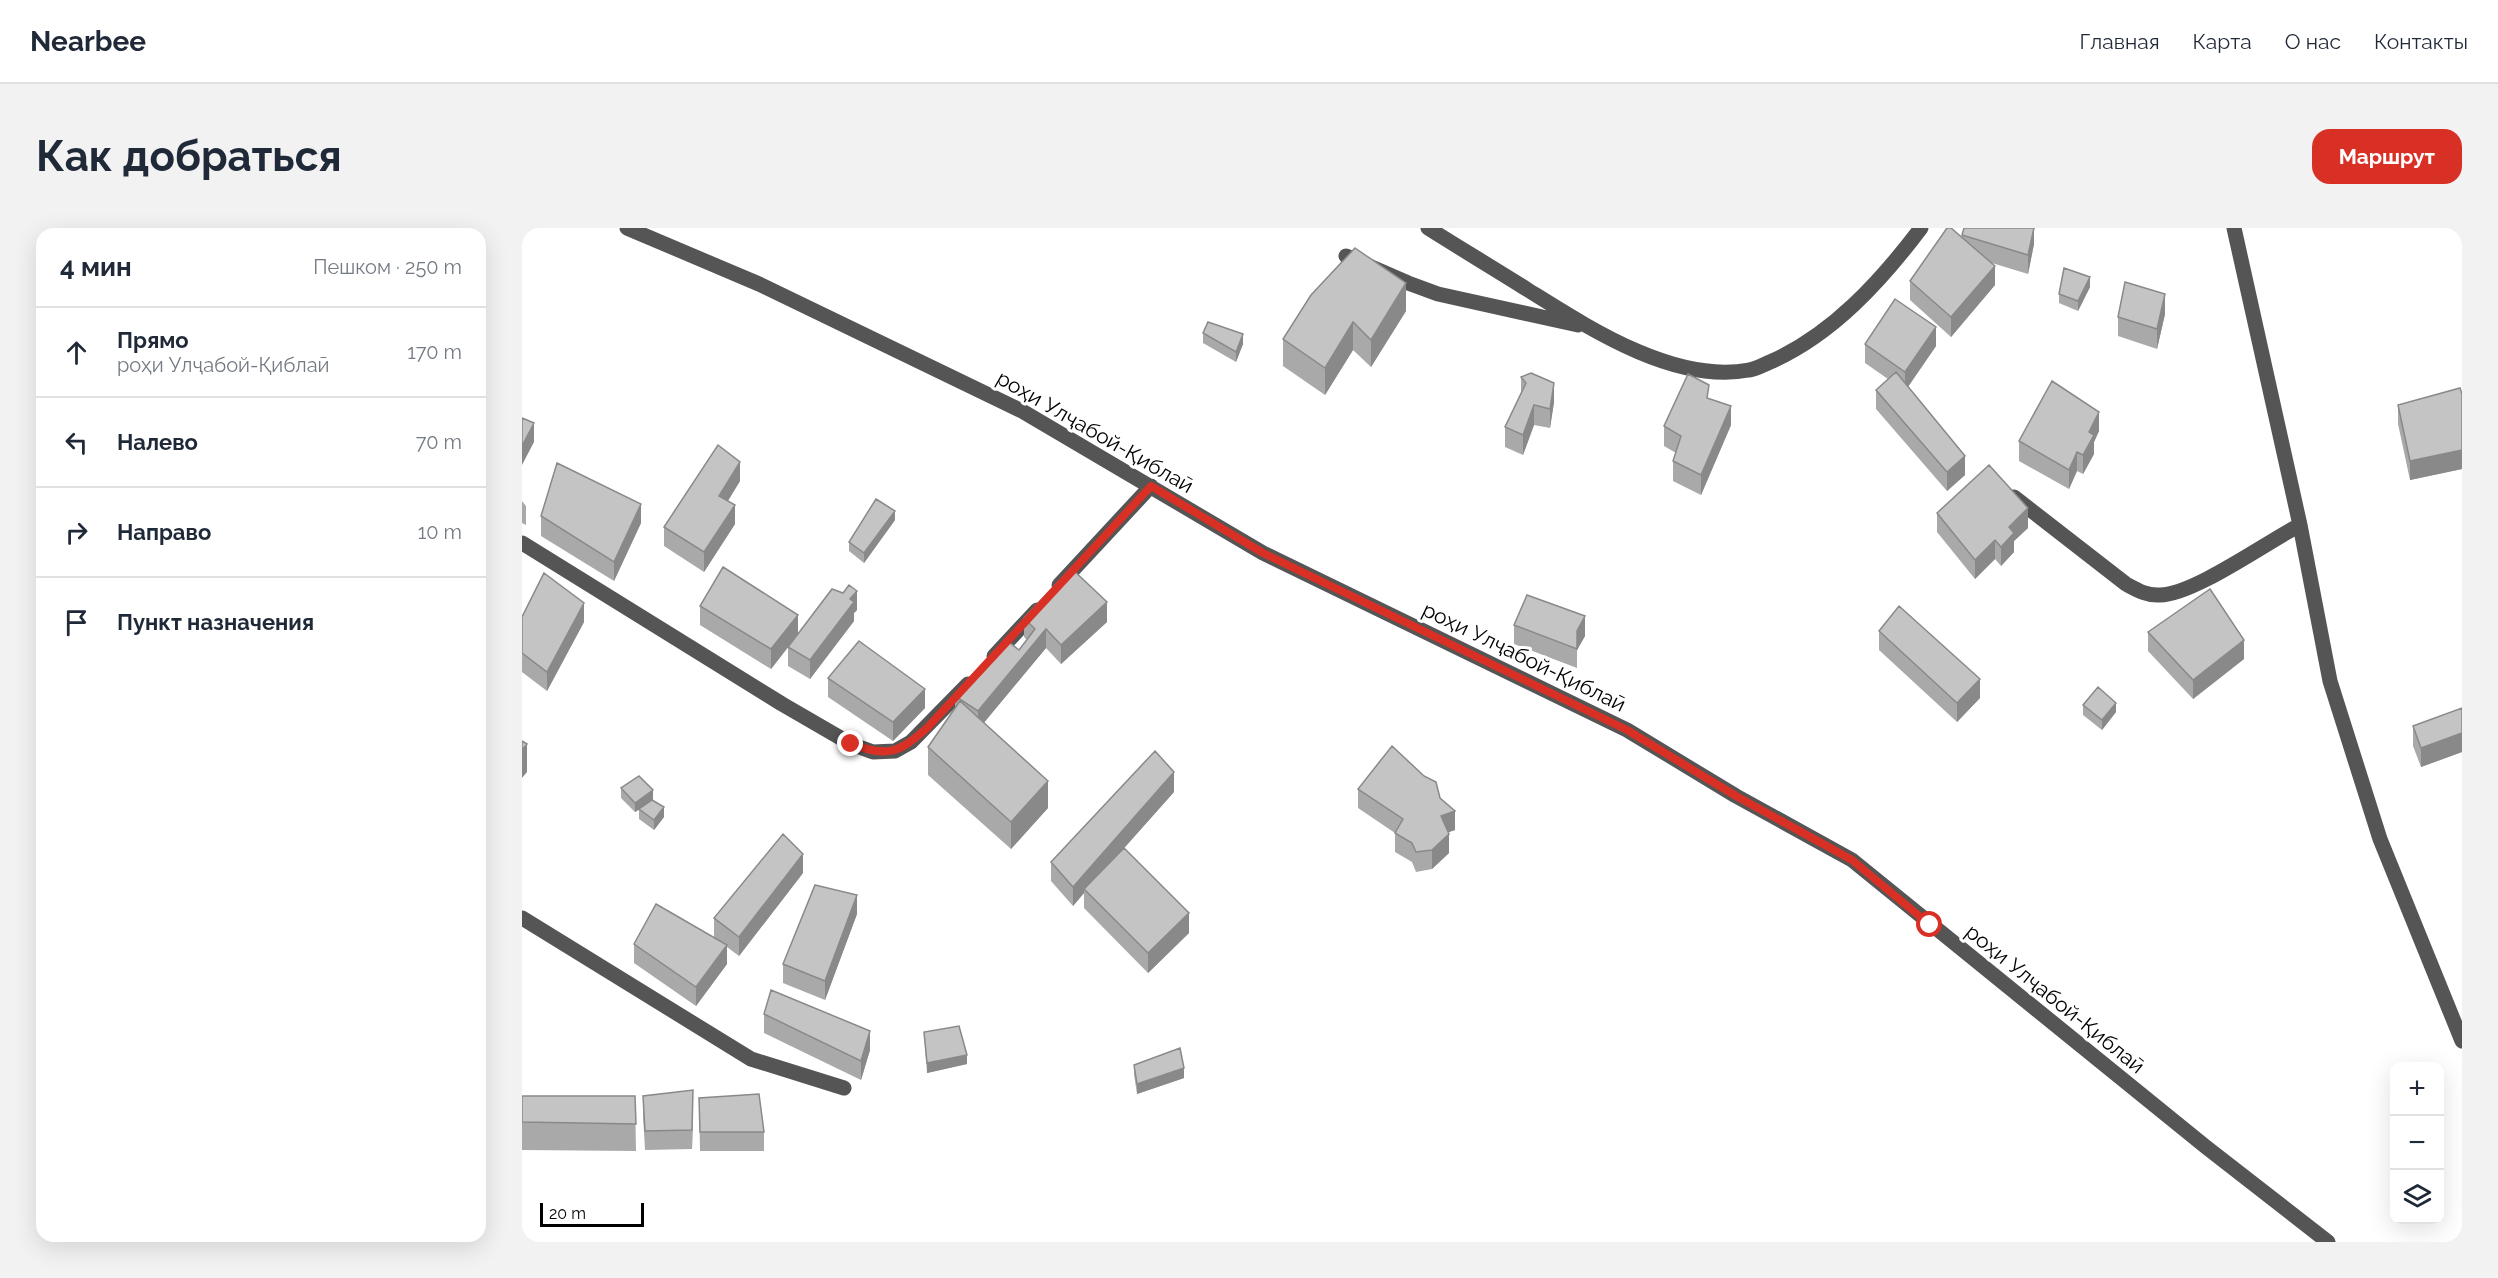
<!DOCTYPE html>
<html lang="ru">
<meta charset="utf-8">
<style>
:root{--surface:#fff;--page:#f2f2f3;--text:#1f2937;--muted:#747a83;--line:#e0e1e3;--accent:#d93025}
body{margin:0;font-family:Raleway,sans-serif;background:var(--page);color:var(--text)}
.controls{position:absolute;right:18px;bottom:18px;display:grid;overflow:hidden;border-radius:12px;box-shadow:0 6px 24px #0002}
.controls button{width:54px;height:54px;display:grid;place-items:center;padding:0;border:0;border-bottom:2px solid var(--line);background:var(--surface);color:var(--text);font:30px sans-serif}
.scale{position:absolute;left:18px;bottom:15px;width:104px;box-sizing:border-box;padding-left:6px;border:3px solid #000;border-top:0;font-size:16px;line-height:21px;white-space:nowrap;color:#000;-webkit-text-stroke:4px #fff;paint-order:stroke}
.stop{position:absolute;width:18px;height:18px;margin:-14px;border:4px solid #d93025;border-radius:50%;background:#fff}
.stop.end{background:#d93025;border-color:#fff;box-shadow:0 2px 6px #0008}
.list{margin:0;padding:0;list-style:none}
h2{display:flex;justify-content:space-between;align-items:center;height:78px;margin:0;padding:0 24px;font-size:26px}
h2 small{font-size:20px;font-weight:400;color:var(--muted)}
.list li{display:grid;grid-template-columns:39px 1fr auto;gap:18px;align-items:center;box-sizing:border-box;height:90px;padding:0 24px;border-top:2px solid var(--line)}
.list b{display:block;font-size:22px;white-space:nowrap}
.list p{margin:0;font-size:20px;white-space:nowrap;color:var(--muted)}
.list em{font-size:20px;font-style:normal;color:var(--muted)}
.icon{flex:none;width:33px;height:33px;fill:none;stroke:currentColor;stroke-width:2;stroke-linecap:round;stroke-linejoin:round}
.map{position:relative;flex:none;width:1940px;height:1014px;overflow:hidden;border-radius:18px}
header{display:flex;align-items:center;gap:36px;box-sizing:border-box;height:84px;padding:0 30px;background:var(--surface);border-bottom:2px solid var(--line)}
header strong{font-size:28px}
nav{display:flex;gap:33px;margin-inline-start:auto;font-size:21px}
.intro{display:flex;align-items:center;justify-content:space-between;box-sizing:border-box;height:144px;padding:0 36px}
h1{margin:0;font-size:42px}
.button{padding:15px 27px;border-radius:18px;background:var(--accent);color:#fff;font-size:21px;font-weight:700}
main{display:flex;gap:36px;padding:0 36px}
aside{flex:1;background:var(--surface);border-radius:18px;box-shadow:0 6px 24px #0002}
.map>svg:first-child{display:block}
</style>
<header>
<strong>Nearbee</strong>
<nav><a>Главная</a><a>Карта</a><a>О нас</a><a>Контакты</a></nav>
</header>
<div class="intro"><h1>Как добраться</h1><a class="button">Маршрут</a></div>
<main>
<aside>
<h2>4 мин<small>Пешком · 250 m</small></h2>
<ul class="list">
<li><svg class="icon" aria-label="ahead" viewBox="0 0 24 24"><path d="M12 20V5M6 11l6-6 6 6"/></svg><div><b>Прямо</b><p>роҳи Улҷабой-Қиблаӣ</p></div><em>170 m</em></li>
<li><svg class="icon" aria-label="left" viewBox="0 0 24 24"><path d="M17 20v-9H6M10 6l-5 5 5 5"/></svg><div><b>Налево</b></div><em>70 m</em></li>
<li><svg class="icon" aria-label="right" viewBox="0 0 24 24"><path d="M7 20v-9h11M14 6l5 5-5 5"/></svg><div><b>Направо</b></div><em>10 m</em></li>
<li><svg class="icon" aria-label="arrive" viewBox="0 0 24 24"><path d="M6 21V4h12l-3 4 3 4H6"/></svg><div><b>Пункт назначения</b></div></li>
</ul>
</aside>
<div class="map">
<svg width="1940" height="1014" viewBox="0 0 1940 1014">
<rect width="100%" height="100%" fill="#fff"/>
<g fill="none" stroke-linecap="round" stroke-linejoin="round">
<path stroke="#555" stroke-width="15" d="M105,0L237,56L500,183L741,325L1105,502L1214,568L1330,632L1684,919L1806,1014
M906,0C939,21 973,41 1006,62C1067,100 1152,156 1227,142C1234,141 1241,137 1248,134C1310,107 1359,53 1399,0
M1712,0L1778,297L1808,453L1858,611L1940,813
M824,28L886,55L916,66L1056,97
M1492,269L1604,356C1615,362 1625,368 1638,367C1671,367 1745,314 1778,297
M0,315L260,476L329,516L351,524L373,523L389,514L446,456
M537,357L629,258
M472,428L515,382
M0,690L229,831L322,860"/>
</g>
<path fill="#a9a9a9" d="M1512,0V16L1506,46L1470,35L1473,57L1429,109L1388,72V53L1440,10V7Z
M1568,59L1556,83L1537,75V66Z
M884,83L849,139L831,122L803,167L761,138V111Z
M1643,86L1635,121L1596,108V89Z
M681,105L721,116L714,134L681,115Z
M1343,116L1414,118L1386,159L1443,247L1425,263L1354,181V162L1366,151L1343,135Z
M999,149L1032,174L1028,200L1012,197L1001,227L983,219V199L999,165Z
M1940,166V241L1888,252L1876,196V177Z
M1187,171L1209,197L1179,267L1151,253V233L1154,225L1142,218V198Z
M1577,203L1572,214V226L1561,246L1555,243L1547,261L1497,233V213Z
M218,253L206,273L213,296L182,344L142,318V299Z
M0,273L4,278V297L0,295Z
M1415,285L1506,300L1492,313V324L1479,338L1473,331L1453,351L1415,304Z
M19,288L119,295L92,353L19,308Z
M373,292L342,335L327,323V314Z
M321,365L335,382L332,385V393L288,451L266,438V419L268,417L249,441L178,397V378L276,406Z
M0,389L62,394L25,463L0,444Z
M502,390L585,394L539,436L524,420L462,494L526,580L489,621L406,547V519L433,481V468L497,422L505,412L502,409Z
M992,397L1063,408L1055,422V440L992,416Z
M1357,403L1458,470L1435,494L1357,422Z
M1626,404L1722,431L1671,471L1626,423Z
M306,450L403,480L371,513L306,469Z
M1561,477L1594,484L1580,502L1561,487Z
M1940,480V524L1899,539L1891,518V498Z
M99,560L131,572L142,589L132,602L117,591V582L113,584L99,570Z
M836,561L918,570L933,602L926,604L927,625L910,641L894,644L890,634L873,624V605L836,580Z
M652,564L602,620L667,705L626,745L562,680V665L551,678L529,653V634Z
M281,645L217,728L205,719V736L174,778L112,735V716L196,712L192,709V690Z
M335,686L303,772L261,755V736Z
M242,786L348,822L339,852L242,805Z
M402,804L445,836L405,845Z
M612,837L662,850L615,866L612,846Z
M0,868H113L114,923L0,922Z
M121,868L171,881L170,921L123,922L121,887Z
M177,870L242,904V923H178Z"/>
<path fill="#898989" d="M1512,0V16L1506,46V27Z
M1473,38V57L1429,109V89Z
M1568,49V59L1556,83V73Z
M884,55V83L849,139V112Z
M1643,66V86L1635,121V101Z
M831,94V122L803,167V140Z
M1414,99V118L1383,163V144Z
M721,106V116L714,134V124Z
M1032,155V174L1028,200V181Z
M1012,177V197L1001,227V207Z
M1209,178V197L1179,267V247Z
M1577,184V203L1572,214V226L1561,246V227L1567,204Z
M12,195V214L0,237V218Z
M1940,222V241L1888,252V233Z
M1555,224V243L1547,261V242Z
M1443,228V247L1425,263V244Z
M218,234V253L197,287V268Z
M119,276V295L92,353V334Z
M213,277V296L182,344V324Z
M1506,280V300L1492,313V324L1479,338V319L1487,299Z
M373,283V292L342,335V325Z
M1473,312V331L1453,351V332Z
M335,363V382L332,385V393L288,451V432L328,371Z
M585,374V394L539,436V417Z
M62,375V394L25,463V444Z
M276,387V406L249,441V421Z
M1063,388V408L1055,422V440V403Z
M524,401V420L456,502V483Z
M1722,412V431L1671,471V452Z
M1458,451V470L1435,494V475Z
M403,461V480L371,513V494Z
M1594,475V484L1580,502V492Z
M1940,505V524L1899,539V520Z
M5,516V544L0,550V522Z
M652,544V564L564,663L562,661V665L551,678V659Z
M526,553V580L489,621V594Z
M131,562V572L113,584V575Z
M142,579V589L132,602V592Z
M933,583V602L919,607V588Z
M927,606V625L910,641V622Z
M281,626V645L217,728V709Z
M335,667V686L303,772V753Z
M667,685V705L626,745V725Z
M205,717V736L174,778V759Z
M348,803V822L339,852V833Z
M445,827V836L405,845V835Z
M662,840V850L615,866V856Z
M171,862V881L170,921V902Z"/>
<path fill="#c4c4c4" stroke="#898989" stroke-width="1.5" d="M1425,0H1429L1473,38L1429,89L1388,53Z
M1442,0H1512L1506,27L1440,7Z
M833,20L884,55L849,112L831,94L803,140L761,111L789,67Z
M1542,40L1568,49L1556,73L1537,66Z
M1603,54L1643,66L1635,101L1596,89Z
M1373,71L1414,99L1383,144L1343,116Z
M686,94L721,106L714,124L681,105Z
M1374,144L1443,228L1425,244L1354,162Z
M1009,145L1032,155L1028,181L1012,177L1001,207L983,199L1004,155L999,149Z
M1166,146L1187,157L1185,170L1209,178L1179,247L1151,233L1159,208L1142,198Z
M1530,153L1577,184L1567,204L1572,207L1561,227L1555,224L1547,242L1497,213Z
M1938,160L1940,166V222L1888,233L1876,177Z
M0,190L12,195L0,218Z
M196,217L218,234L197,268L213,277L182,324L142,299Z
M35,235L119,276L92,334L19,288Z
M1467,237L1506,280L1487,299L1492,305L1479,319L1473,312L1453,332L1415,285Z
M354,271L373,283L342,325L327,314Z
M201,339L276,387L249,421L178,378Z
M549,340L585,374L539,417L524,401L456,483L433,468L483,411L497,422L513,401L502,390Z
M22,345L62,375L25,444L0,425V389Z
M327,357L335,363L328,371L332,374L288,432L266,419L310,361L321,365Z
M1688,361L1722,412L1671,452L1626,404Z
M1005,367L1063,388L1055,403V421L992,397Z
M1377,378L1458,451L1435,475L1357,403Z
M337,413L403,461L371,494L306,450Z
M1576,459L1594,475L1580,492L1561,477Z
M438,473L526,553L489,594L406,519Z
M1940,480V505L1899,520L1891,498Z
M0,513L5,516L0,522Z
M870,518L902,548L914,554L918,570L933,583L919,588L927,606L910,622L894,624L890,615L873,605L881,591L836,561Z
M633,523L652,544L551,659L529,634Z
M117,548L131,562L113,575L99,560Z
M130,572L142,579L132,592L117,581Z
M261,606L281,626L217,709L192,690Z
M602,620L667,685L626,725L562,661Z
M293,657L335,667L303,753L261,736Z
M134,676L205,717L174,759L112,716Z
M249,762L348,803L339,833L242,786Z
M437,798L445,827L405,835L402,804Z
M658,820L662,840L615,856L612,837Z
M171,862L170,902L123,903L121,868Z
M237,866L242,904H178L177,870Z
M0,868H113L114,896L0,894Z"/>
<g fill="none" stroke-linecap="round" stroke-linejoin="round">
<path stroke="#d93025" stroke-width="8" d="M329,516C365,529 376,526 405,500L629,258L741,325L1105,502L1214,568L1330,632L1408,697"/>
</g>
<g text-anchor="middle" stroke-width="6" stroke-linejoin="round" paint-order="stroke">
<g font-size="21" fill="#000" stroke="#fff">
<text transform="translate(573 204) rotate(30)" y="7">роҳи Улҷабой-Қиблаӣ</text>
<text transform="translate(1002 429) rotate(26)" y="7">роҳи Улҷабой-Қиблаӣ</text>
<text transform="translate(1533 771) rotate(39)" y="7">роҳи Улҷабой-Қиблаӣ</text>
</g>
</g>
</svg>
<div class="controls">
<button>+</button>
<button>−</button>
<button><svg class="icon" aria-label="layers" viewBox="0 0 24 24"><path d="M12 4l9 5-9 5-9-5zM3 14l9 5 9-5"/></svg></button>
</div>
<div class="scale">20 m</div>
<div class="stop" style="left:1408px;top:697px"></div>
<div class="stop end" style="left:329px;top:516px"></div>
</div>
</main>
